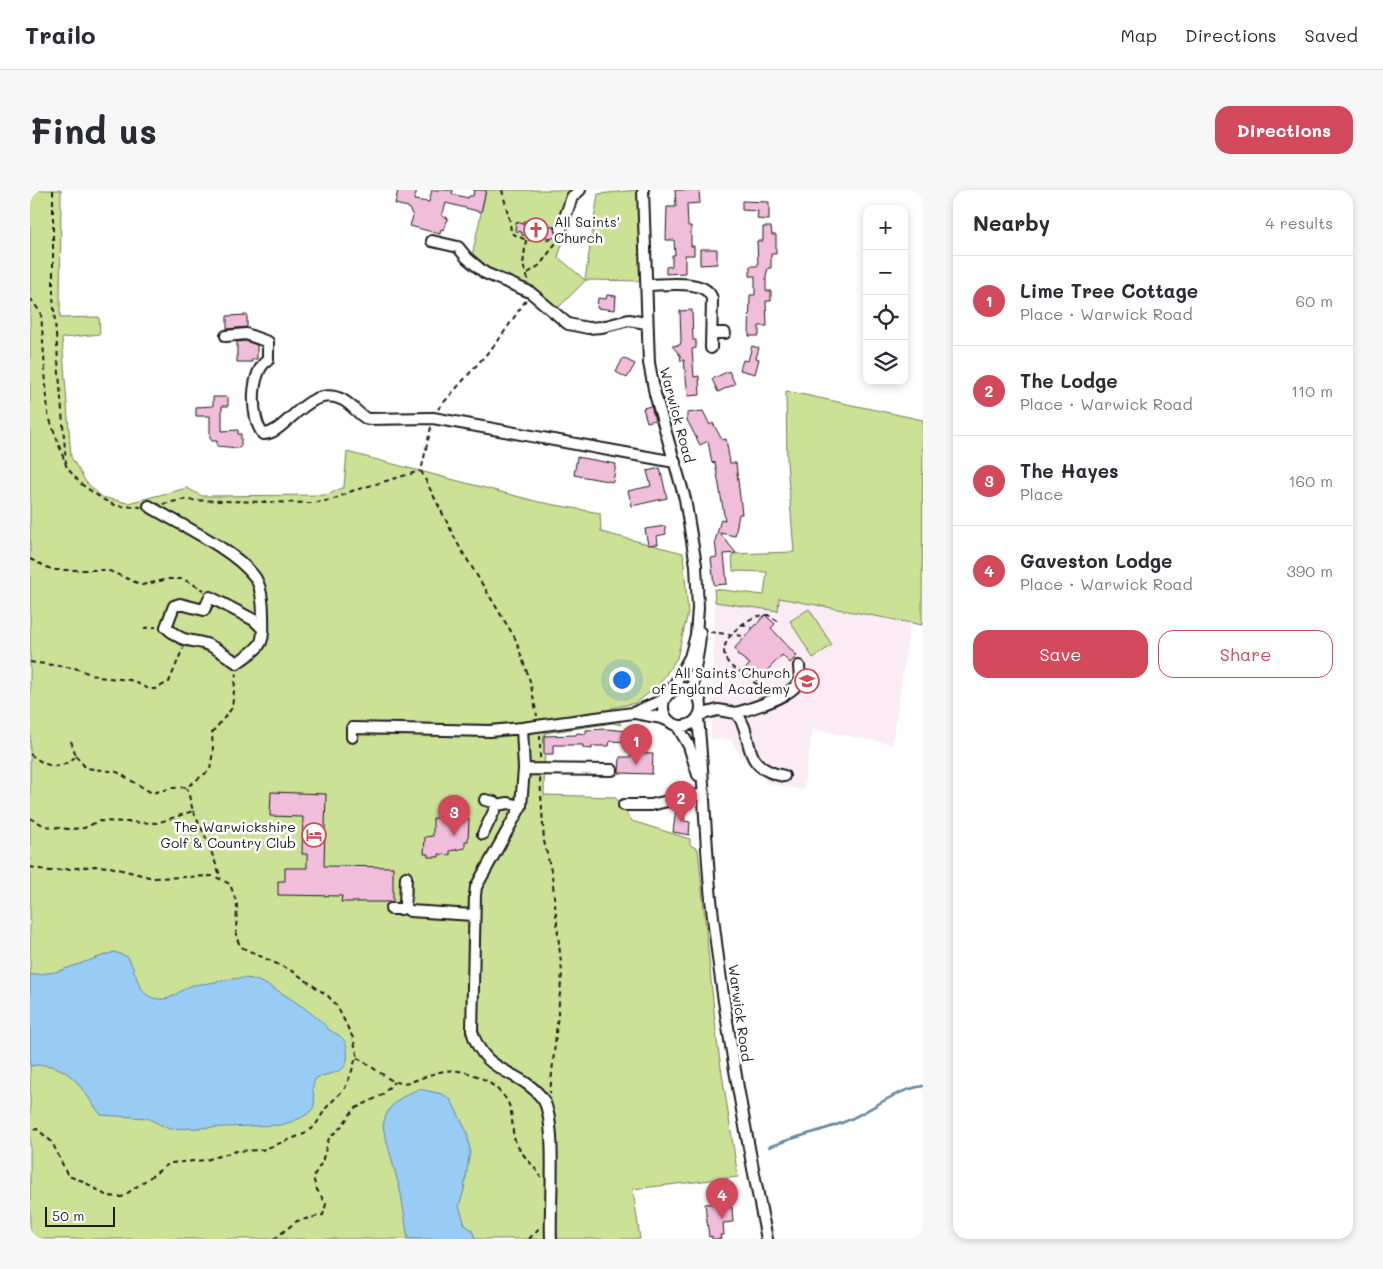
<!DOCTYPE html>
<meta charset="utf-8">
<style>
:root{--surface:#fff;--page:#f7f7f7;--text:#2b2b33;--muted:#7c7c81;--line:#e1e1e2;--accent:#d1495b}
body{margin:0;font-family:Mali,sans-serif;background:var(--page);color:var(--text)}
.controls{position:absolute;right:15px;top:15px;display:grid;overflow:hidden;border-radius:10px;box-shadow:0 2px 8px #0003}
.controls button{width:45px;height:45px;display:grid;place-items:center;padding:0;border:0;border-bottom:1px solid var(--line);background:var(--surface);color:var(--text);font:25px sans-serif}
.scale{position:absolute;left:15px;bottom:12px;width:70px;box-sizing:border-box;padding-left:5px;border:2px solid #1c1c1c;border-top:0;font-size:14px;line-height:18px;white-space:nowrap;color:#1c1c1c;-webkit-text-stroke:4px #fff;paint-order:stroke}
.you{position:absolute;left:591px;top:489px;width:18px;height:18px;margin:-12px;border:4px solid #fff;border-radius:50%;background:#1a73e8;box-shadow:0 0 0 8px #1a73e833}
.badge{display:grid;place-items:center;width:32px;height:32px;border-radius:50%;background:var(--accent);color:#fff;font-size:16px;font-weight:700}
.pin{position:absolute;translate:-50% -41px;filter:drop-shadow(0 1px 2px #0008)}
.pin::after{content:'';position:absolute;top:26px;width:18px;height:15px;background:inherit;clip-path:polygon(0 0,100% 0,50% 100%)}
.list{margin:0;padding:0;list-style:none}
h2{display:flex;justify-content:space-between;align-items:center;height:65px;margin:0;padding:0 20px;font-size:21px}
h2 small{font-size:16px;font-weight:400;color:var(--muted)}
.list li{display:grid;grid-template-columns:32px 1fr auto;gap:15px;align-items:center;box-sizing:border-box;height:90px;padding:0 20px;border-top:1px solid var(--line)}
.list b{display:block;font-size:19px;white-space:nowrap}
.list p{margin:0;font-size:16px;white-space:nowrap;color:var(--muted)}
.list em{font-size:16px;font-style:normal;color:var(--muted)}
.actions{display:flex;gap:10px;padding:15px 20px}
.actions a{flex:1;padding:11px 0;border:1px solid var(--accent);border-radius:15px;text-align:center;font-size:18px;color:var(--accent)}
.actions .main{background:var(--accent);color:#fff}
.icon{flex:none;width:28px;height:28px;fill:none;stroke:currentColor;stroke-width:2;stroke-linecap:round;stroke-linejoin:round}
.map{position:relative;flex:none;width:893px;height:1049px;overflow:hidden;border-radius:15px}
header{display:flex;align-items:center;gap:30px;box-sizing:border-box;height:70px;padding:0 25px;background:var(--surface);border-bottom:1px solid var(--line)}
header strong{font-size:24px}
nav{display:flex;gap:28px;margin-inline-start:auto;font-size:18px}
.intro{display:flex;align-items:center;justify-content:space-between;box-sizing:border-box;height:120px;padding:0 30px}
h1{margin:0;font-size:35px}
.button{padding:12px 22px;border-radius:15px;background:var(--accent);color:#fff;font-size:18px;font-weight:700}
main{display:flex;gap:30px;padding:0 30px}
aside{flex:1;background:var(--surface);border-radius:15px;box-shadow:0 2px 8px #0003}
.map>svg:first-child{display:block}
</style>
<header>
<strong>Trailo</strong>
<nav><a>Map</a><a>Directions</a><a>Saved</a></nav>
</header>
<div class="intro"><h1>Find us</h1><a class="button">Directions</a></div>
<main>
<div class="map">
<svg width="893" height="1049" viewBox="0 0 893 1049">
<rect width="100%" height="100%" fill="#fff"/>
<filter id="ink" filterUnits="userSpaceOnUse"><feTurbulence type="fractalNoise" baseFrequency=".02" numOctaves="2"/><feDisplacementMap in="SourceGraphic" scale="10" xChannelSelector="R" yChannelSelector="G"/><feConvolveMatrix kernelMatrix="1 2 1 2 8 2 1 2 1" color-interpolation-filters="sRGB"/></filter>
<g filter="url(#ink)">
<path fill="#faebf4" d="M749,408L880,434L862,554L783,539L773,600L737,593L709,564L701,549H681L685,412L747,421Z"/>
<path fill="#cbe196" stroke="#747e59" d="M0,0H31L30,128L69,127L70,144L32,148L41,267L56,292L72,307L98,313L157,298L172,306L297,305L314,297L317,262L509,312L570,323L571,342L653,363L658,423L647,468L628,496L606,513L581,518L591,535L583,533L515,543L514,605L585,607L602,631L660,649V655L668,659L687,851L708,987L603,999L610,1049H0Z
M456,0H550L528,67L555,90L568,4L607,0L610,3L614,91L556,90L524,122L441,71Z
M756,201L893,230L892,435L749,408L748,421L685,412L684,399L734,405L737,382L703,381L702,364L764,362L757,272Z
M779,419L802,455L783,468L760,431Z"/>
<path fill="#98ccf5" stroke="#66869e" d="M84,762L98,767C105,778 108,804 123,808C141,812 144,804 158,797C163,794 174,794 180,793C192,791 209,786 222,789C241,794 271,815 287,828C292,831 294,835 298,839C308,846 315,845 317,860C320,886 302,881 286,888C279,901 286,904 284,915C282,926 261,932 251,935L139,939L117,928L71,925C50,898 39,869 0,876V785L26,782Z
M389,899L412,904L421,910L437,942L440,961L434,1000L429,1016L435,1035L442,1040L445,1049H378L371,1004L353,937C356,915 370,907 389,899Z"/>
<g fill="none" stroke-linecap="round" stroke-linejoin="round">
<path stroke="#66869e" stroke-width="2.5" d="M739,957C762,947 786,943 809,934C840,923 860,901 893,896"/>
</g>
<path fill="#f0bdda" stroke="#1c1c1c" d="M368,0H387L384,10L399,12L402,0H423L422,4L438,8L439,6H443L444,0H456L451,22L416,13L412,26L418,28L414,40L411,39L410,44L380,36L383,26L378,17L365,14Z
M645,0H669L670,13L657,14L658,36H661V56H664V65H655V83L636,84V77L642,76V65H645L644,50H636L637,17H646Z
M712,11L739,12V30L727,29L728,21L712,20Z
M494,31L523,36L527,48L492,45V42L485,41L486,32L494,34Z
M733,37H741L742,45H746V64H741V78H738L736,86V101H741V111H736L737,136H729V146H719L720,105H725V86H720V76H728L727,51H733Z
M670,59H687V74L670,75Z
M577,105L586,106L585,120L567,118L568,108L576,109Z
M662,120L663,150H666V158L662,159L664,187L669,186L670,205L658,206L654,170L651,171L650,165L642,156L650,155L651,151L650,121Z
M217,125V137L197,139V126Z
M215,151L227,155V169H222V172H207V152Z
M722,156L729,158L726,168L729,169L725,184L710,180L713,170L718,171Z
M593,168L605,174L597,188L586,182Z
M699,181L705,194L688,202L682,189Z
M183,207H198V216H192V241L208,240V244H211V255L209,258L187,256V251H182L180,248V226H166V217L183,216Z
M621,216L625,230L617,232L613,218Z
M673,221L680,235L683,233L692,250L696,249L700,273H706L707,282L712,324H709L705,346L690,343L706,363L694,364L697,394L684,395L681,368L687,367L685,351L691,329L695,330L685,272L682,273L678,251L670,255L657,230V223Z
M547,267L586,274L583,292L544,285Z
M630,278L637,308L602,316L598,301L621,296L617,281Z
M635,336L636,344L627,346L628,354L618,355L615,339Z
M735,425L745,434L741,438L767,466L760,473L752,465L727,491L716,481V478L720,474L708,465L705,458Z
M575,539L599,541L598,552L580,551L579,556H562V559L553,558V555H523V564H514V546L546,545L547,543L556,544V540Z
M601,563L623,564L622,584L589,583L590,567H601Z
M241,602L296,604L294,676L363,677V712H311L312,706L248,705V691H255V678H277V664H272L273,627L240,626Z
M646,619L655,621L654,631L660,632L659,645L643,642Z
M421,625H436V629H439L438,651H435V658L420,661V665L409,664V667H398V664H394L395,647L403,646V628L421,629Z
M690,1013L691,1019L702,1017L703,1032L693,1033L694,1045H690L691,1049H682V1046L679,1047L675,1014Z"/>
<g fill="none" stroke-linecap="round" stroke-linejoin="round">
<g stroke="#1c1c1c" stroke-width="14">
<path id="minor" d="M613,0L619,173L625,204L655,309L666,375L668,418L666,445L660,467L640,503
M531,39L542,7L550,0
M402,51L428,57L437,68L455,83L500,102L538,134L558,138L572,137L599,130L616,133
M617,95C634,95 677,88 682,109L681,158
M682,143H695
M196,146L216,144L238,152V170C220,181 220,228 233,244C256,245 278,192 313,210C322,215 328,224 337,229L403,228L645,272
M119,316C150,335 202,358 224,386C231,394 233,414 233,424C234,457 233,454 207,473C197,466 187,458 176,454C156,448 155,454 136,437L144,416L150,414L174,420L180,407L224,430L233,439
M633 517a19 19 0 1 1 38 0a19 19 0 1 1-38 0Z
M663,502C662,481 670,463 670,442
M605,523L632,528L639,531
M706,523C723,518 762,507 770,490L769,476
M669,525L688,520L706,523C726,545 707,577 754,586
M668,528C674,588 675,649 681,709C693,823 714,936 737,1049
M647,535L659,556L668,585
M322,547V538L460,541L492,538
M494,579L582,580
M455,610L464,612L467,615
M594,615H621L658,606L672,605
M453,644L467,615L478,613L491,616
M376,687L375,717L380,721L443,725
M361,719H371L375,717
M521,1049C519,1019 528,928 512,908C490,879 454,885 442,841L445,705L446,697L491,616L494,579L492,538L603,523L635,509"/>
</g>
<path stroke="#1c1c1c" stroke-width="2" stroke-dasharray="5 4" stroke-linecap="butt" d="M23,0V106L36,273
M472,0L480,32L481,43L496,50L529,49
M496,50L493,75L499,92
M498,83L510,75L528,50
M0,108L11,123L18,224L37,278L51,294L74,310L86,316L111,317
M408,219L468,151L496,110
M401,237L391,281L429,356L485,448L500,491L507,526
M133,314L151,310L281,313L302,310L322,301L390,281
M0,369L23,380H77L112,395L138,389H153L174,400
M712,434L722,438
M114,438L126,437
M680,442L714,446
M0,472L45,478L68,487L100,490L119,499H125L139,492L153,458
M729,506L731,492L727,494C722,492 720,487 715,484C712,482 708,482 705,479C686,466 695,448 709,437C717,430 727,425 738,425L751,433
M510,545V571
M0,564C17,577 29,582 46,566L41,551
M46,566L56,578L87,582L122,603L143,598L157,597L180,580L183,561L182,543L202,518L206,483
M510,588L514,651L522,685L532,783L520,903
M163,621L177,650L191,688
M0,628L15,636L38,639L54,638L69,631L127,633L163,621L157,598
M0,677L20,681L64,676L80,677L123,688L184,686L200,694L207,714L206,747L211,757L264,782L298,806L307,816L323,848L327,864L321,884L315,898L296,918L285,936L274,944L232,960L206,961L176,970L140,973L92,1007L77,1006L53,991L38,986L22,952L7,939L0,940
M327,868C338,873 358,890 366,892C378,896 394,886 406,883C431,875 461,888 476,909C485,923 480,940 486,953C492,966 504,975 511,987
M244,1049L267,1031L293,1025L296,1014L286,998L283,987L292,972L299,948L311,937L324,919L352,905L364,892
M499,1049L511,1036"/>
<use href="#minor" stroke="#fff" stroke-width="10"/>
</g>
</g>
<defs>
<g id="church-ring" transform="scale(1.25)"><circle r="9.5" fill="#fff" stroke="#d1495b" stroke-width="1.5"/><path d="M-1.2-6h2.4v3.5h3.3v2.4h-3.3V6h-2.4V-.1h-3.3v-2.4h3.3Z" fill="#d1495b"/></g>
<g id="school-ring" transform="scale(1.25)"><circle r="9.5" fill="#fff" stroke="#d1495b" stroke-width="1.5"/><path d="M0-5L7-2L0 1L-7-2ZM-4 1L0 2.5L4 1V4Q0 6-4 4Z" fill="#d1495b"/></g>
<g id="hotel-ring" transform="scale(1.25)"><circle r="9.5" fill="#fff" stroke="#d1495b" stroke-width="1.5"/><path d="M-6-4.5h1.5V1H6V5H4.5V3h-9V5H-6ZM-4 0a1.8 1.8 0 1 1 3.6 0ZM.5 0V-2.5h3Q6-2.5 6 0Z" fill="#d1495b"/></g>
</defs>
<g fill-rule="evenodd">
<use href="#church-ring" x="506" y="40"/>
<use href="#school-ring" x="777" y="491"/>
<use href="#hotel-ring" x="284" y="645"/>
</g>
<g text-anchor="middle" stroke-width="5" stroke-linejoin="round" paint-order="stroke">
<g font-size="14" fill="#1c1c1c" stroke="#fff" text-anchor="end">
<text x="524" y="37" text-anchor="start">All Saints'<tspan x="524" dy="16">Church</tspan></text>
<text x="760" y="488">All Saints Church<tspan x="760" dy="16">of England Academy</tspan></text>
<text x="266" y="642">The Warwickshire<tspan x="266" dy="16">Golf &amp; Country Club</tspan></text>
</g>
<g font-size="14" fill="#1c1c1c" stroke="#fff">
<text transform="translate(647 225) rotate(75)" y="5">Warwick Road</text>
<text transform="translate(710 823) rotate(82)" y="5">Warwick Road</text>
</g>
</g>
</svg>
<div class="controls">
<button>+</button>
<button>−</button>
<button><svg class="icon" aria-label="locate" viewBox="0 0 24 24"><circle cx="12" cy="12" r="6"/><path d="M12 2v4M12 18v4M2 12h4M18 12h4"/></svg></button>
<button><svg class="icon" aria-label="layers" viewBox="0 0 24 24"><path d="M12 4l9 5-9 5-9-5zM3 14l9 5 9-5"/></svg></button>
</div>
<div class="scale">50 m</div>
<div class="you"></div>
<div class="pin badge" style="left:606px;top:575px">1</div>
<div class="pin badge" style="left:651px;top:632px">2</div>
<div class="pin badge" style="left:424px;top:646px">3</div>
<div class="pin badge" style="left:692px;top:1029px">4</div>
</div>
<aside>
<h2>Nearby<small>4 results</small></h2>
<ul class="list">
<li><span class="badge">1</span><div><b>Lime Tree Cottage</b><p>Place · Warwick Road</p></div><em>60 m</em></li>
<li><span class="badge">2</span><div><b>The Lodge</b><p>Place · Warwick Road</p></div><em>110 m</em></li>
<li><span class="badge">3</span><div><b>The Hayes</b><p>Place</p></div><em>160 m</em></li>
<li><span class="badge">4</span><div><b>Gaveston Lodge</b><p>Place · Warwick Road</p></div><em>390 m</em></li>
</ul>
<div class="actions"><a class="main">Save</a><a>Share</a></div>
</aside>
</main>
